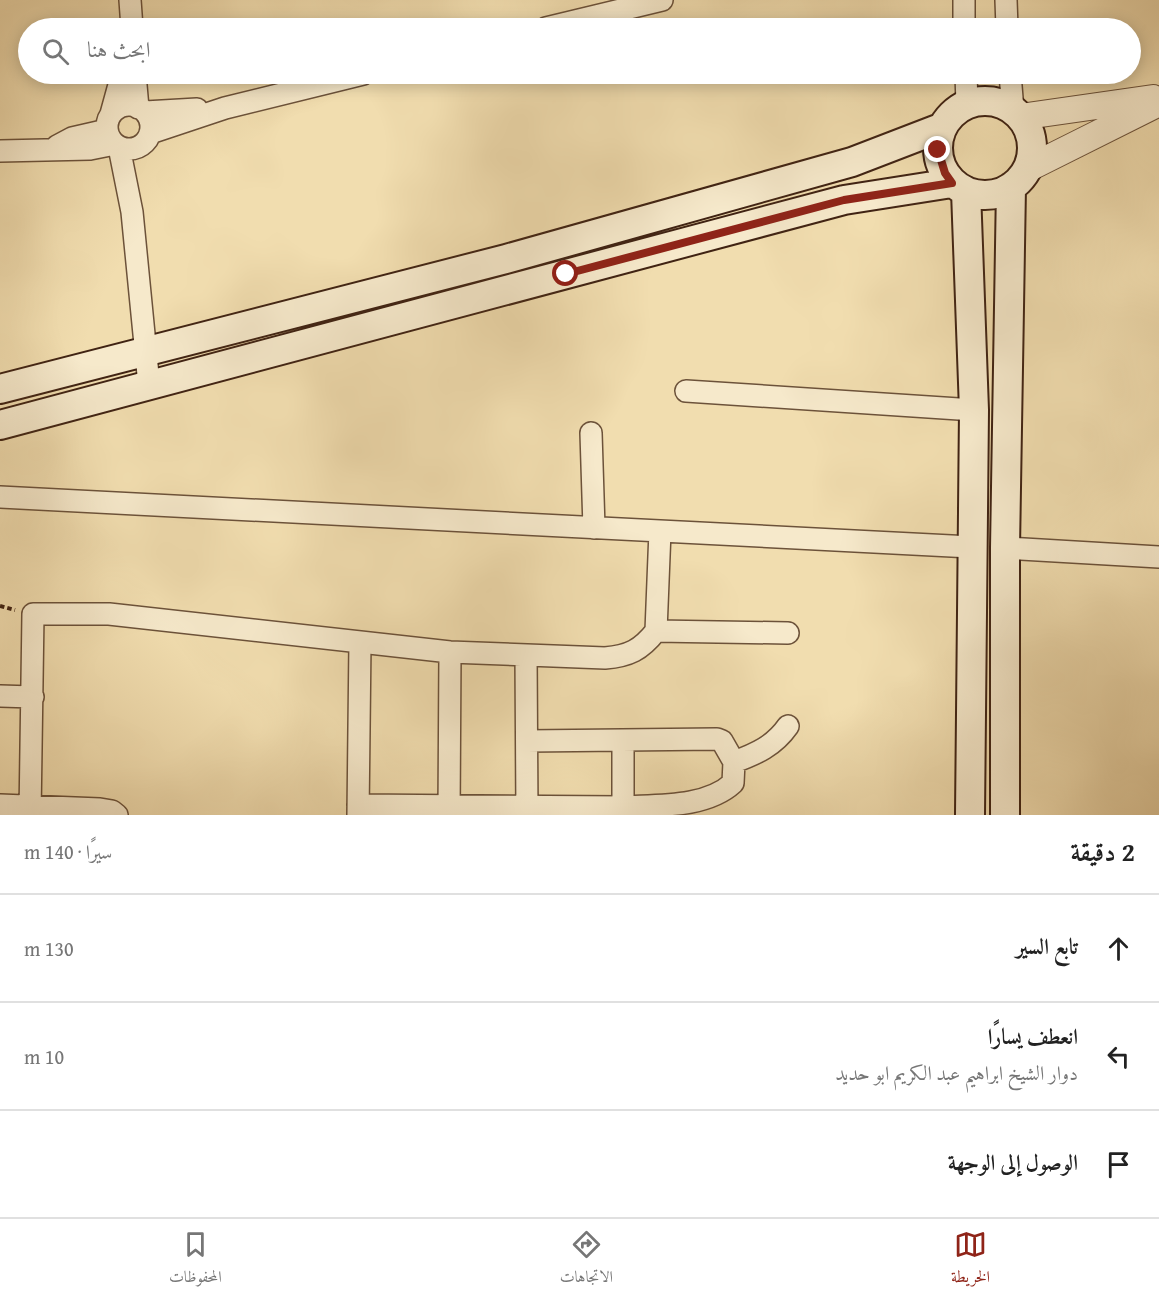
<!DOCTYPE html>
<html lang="ar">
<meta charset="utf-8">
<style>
:root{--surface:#fff;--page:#f6f6f6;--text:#222;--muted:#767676;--line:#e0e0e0;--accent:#8f2418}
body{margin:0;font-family:"Gentium Book Plus",Amiri,serif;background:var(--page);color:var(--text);direction:rtl}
.stop{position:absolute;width:18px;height:18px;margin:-14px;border:4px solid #8f2418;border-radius:50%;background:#fff}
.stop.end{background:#8f2418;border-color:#fff;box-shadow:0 2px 6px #0008}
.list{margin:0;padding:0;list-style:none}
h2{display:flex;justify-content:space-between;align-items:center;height:78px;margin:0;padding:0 24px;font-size:26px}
h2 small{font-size:20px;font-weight:400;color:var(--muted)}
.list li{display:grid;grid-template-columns:39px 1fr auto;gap:18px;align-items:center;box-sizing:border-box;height:108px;padding:0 24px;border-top:2px solid var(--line)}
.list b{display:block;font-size:22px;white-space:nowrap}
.list p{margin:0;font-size:20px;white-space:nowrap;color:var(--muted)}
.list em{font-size:20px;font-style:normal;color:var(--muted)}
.icon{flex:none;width:33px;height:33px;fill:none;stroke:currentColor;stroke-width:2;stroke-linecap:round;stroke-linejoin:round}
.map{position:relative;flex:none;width:1159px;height:815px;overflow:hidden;direction:ltr}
.search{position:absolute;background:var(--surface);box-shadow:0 3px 15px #0003;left:18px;right:18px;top:18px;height:66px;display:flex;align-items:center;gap:15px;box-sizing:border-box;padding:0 21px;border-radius:33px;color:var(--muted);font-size:22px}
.sheet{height:402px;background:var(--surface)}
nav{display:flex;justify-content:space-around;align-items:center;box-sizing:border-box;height:84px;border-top:2px solid var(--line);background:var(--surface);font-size:16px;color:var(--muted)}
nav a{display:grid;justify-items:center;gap:3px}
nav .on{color:var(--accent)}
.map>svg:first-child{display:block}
</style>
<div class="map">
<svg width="1159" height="815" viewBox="0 0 1159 815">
<rect width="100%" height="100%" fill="#f1ddaf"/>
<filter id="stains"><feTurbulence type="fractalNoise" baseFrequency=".00333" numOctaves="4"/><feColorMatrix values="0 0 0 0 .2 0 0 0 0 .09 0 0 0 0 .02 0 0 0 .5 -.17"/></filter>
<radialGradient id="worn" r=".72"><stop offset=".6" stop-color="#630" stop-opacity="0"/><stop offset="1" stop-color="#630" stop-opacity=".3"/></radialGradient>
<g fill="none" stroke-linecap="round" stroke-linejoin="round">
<g stroke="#6c523a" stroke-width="24">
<path id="minor" d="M130,0L132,28
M964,0V28
M1006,0L1007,28
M546,28L662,0
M135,74L138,108
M966,74L967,105
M1010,74L1013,110
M107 127a22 22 0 1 1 44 0a22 22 0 1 1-44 0Z
M145,112L197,109
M111,114L122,74
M150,133L225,108L363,74
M57,146L72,138L107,130
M119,147L132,212L149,385
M0,151L90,149L115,144
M686,391L974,410
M591,433L594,528
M0,497L971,547
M1005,548L1159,557
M656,631L788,633
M526,655L527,815
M0,696L33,697
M623,740V815
M527,741L717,739L722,741L734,762C756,754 774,746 788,726
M0,805L100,809L112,811L117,815
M358,805L623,807C657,805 706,808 733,783L734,762
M30,815L33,614H109L450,652L605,658C629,656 641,650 656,631L660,531
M358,815L360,642
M449,815L450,652"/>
</g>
<g stroke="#6c523a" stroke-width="28">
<path id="tertiary" d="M1020,117L1153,98
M1027,169L1159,103"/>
</g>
<g stroke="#402313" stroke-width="32">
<path id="secondary" d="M938 148a47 47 0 1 1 94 0a47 47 0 1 1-94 0Z
M966,191L974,410L970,815
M0,389L506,259L852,162L943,127
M0,425L844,200L952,183
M1005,815V548L1011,187"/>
</g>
<path stroke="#402313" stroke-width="4" stroke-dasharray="4.5 3" stroke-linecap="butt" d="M0,606L15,610"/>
<use href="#minor" stroke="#f6e9cb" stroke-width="21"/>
<use href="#tertiary" stroke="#f6e9cb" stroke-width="26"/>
<use href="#secondary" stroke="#f6e9cb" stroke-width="28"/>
</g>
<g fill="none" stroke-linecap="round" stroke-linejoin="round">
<path stroke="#8f2418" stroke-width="8" d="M566,274L844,200L952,183L945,173L938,150"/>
</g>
<rect width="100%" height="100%" filter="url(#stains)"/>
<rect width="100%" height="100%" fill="url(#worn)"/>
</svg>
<div class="stop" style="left:566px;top:274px"></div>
<div class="stop end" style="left:938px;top:150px"></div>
<div class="search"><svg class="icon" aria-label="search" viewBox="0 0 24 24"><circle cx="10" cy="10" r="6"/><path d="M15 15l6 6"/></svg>ابحث هنا</div>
</div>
<section class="sheet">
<h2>2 دقيقة<small>سيرًا · 140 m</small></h2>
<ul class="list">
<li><svg class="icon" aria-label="ahead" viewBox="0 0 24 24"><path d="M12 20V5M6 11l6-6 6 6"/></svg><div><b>تابع السير</b></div><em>130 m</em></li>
<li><svg class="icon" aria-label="left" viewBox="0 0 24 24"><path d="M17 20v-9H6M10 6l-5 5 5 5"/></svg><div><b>انعطف يسارًا</b><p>دوار الشيخ ابراهيم عبد الكريم ابو حديد</p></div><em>10 m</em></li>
<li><svg class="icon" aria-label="arrive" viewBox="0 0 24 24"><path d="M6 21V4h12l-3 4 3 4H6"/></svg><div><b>الوصول إلى الوجهة</b></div></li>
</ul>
</section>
<nav>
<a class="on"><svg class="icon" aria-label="map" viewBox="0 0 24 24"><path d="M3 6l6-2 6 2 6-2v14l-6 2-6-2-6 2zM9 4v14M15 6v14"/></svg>الخريطة</a>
<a><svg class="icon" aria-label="directions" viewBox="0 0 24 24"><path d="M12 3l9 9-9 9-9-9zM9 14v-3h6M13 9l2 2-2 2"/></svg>الاتجاهات</a>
<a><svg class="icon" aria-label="saved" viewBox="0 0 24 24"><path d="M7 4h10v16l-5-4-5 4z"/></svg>المحفوظات</a>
</nav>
